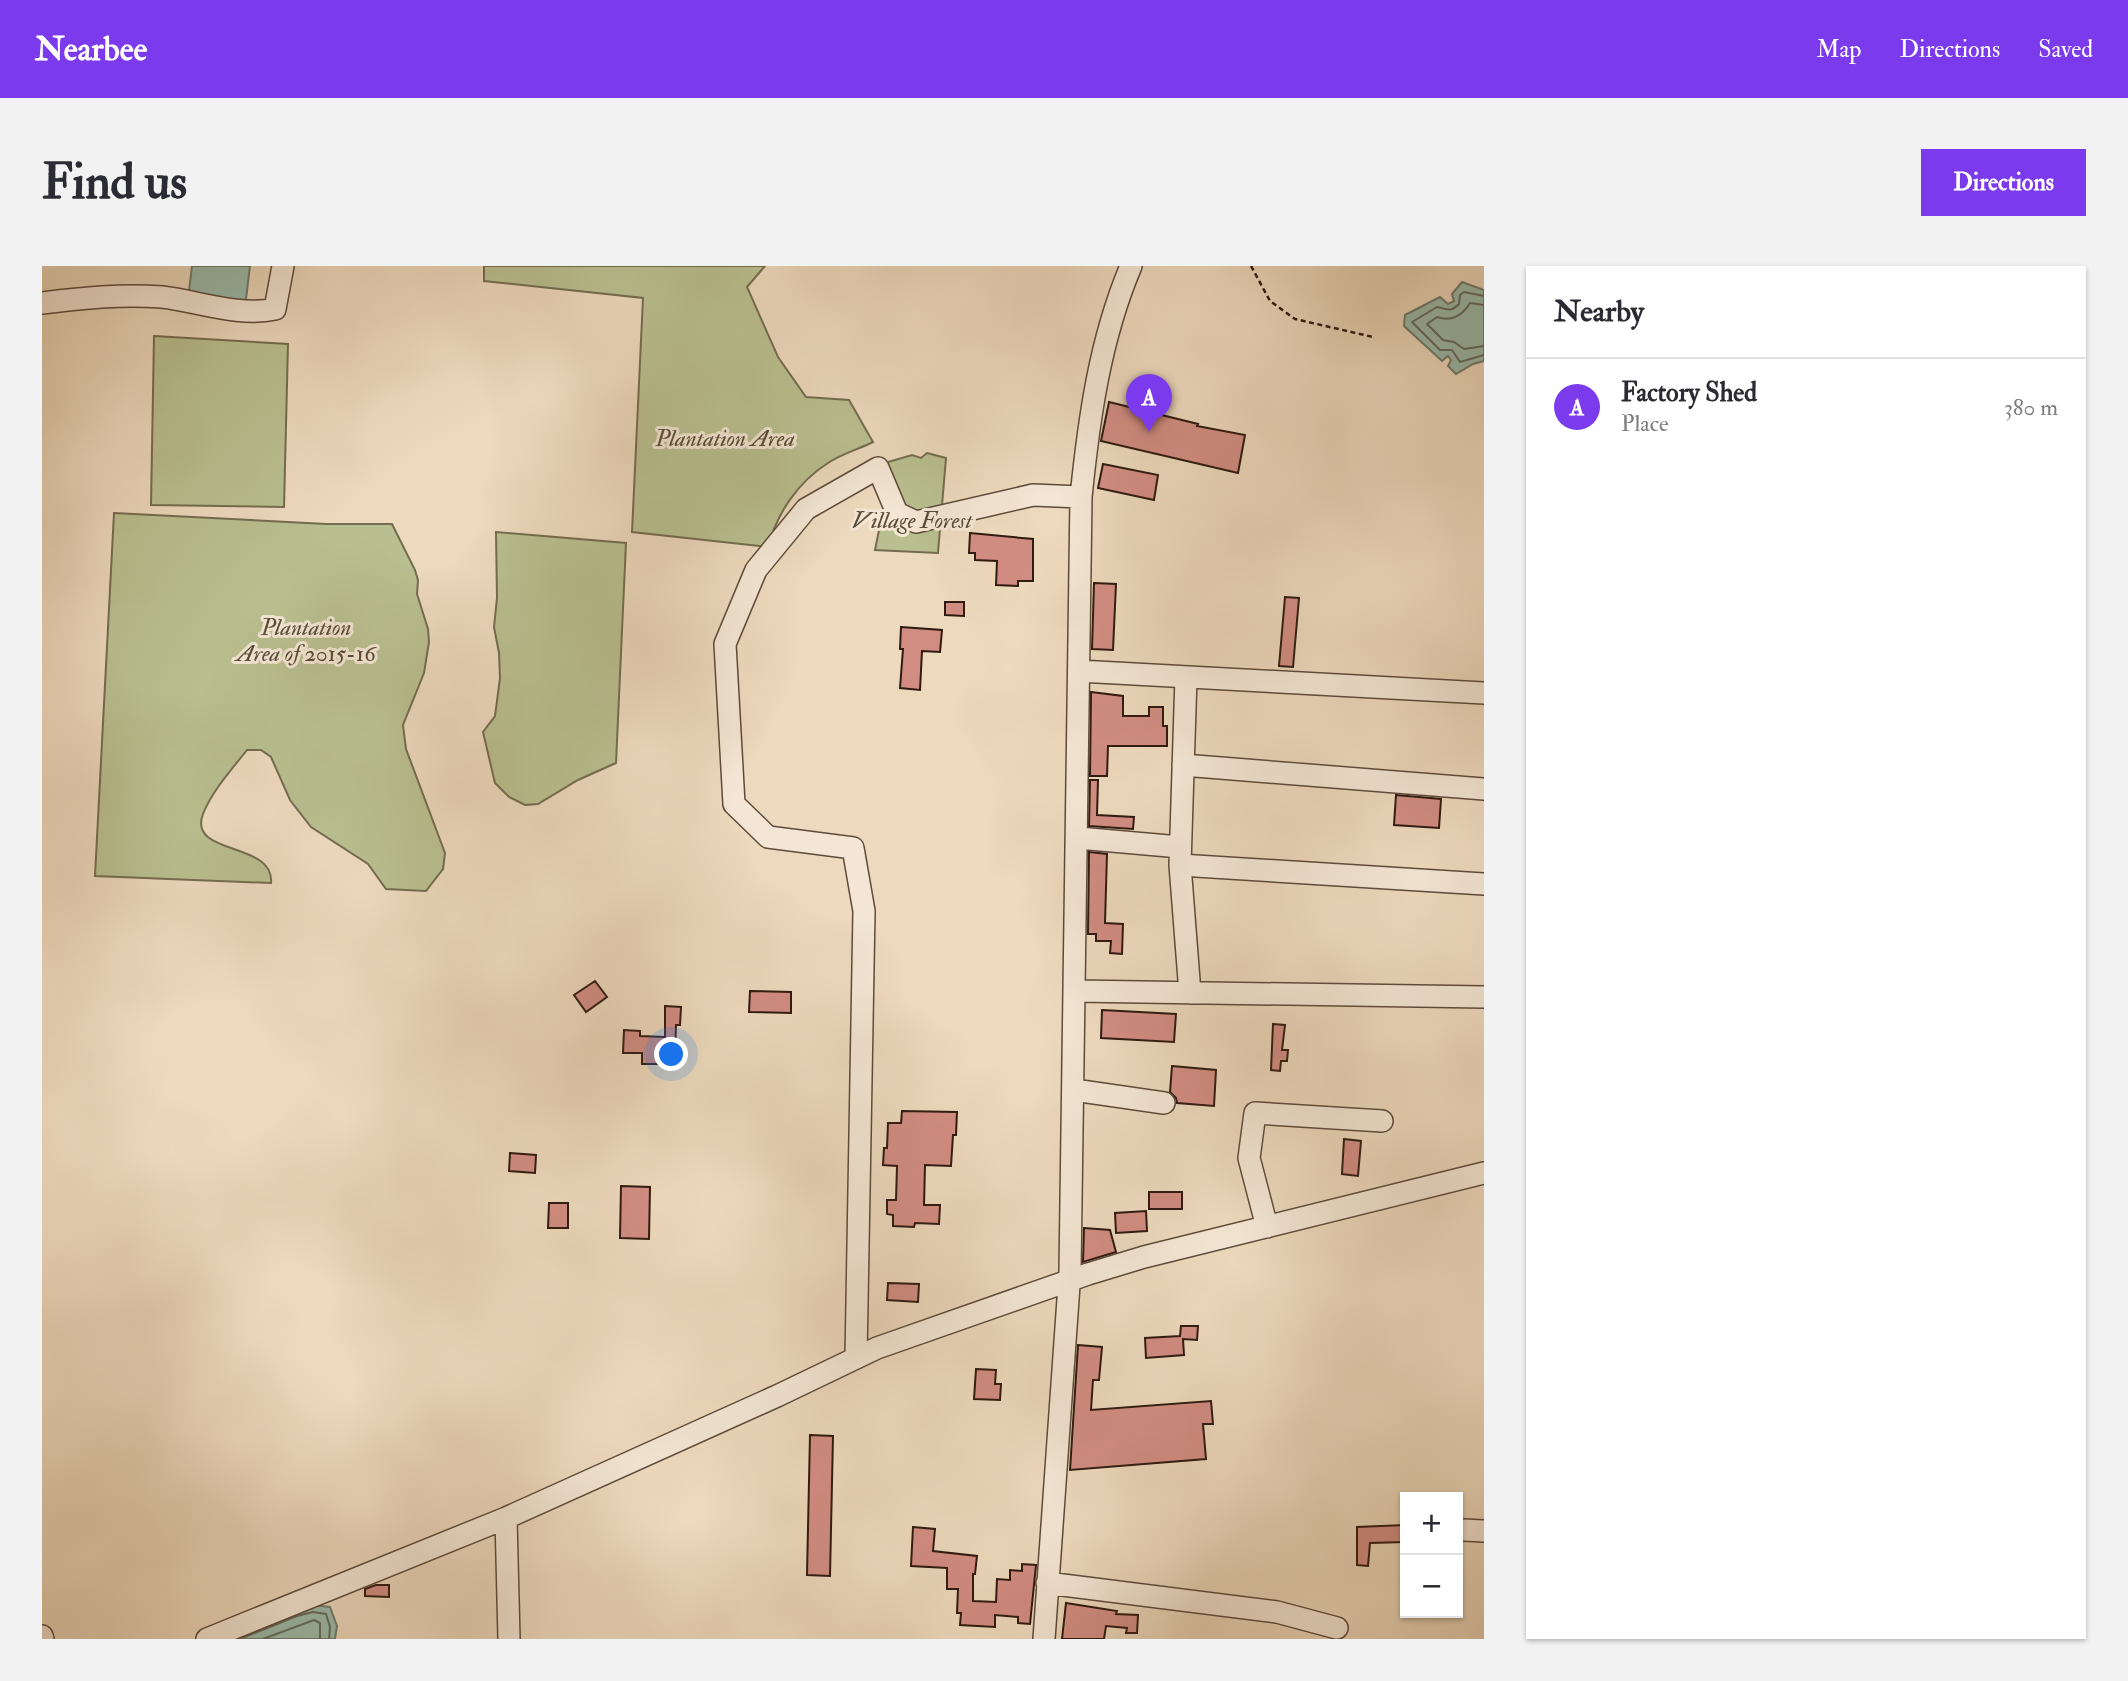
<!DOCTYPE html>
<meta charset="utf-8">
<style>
:root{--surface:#fff;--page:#f2f2f3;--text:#2b2b33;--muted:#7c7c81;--line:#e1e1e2;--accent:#7c3aed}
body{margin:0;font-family:"IM FELL Double Pica",serif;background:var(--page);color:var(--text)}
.controls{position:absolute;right:21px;bottom:21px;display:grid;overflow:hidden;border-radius:0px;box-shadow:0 2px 5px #0004}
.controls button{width:63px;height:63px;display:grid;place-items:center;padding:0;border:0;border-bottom:2px solid var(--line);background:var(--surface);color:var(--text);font:35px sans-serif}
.you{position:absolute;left:630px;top:789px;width:24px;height:24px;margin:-18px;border:5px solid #fff;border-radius:50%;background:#1a73e8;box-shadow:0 0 0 10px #1a73e833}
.badge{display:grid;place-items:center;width:46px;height:46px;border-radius:50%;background:var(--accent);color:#fff;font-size:23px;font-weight:700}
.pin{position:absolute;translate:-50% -58px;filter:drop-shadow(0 2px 4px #0008)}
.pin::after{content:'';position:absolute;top:37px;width:24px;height:21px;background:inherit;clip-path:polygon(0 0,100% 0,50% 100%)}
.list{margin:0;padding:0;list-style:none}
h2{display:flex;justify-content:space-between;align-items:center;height:91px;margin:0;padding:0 28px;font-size:30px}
h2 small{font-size:23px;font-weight:400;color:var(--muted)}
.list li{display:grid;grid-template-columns:46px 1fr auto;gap:21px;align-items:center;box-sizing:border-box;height:98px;padding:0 28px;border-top:2px solid var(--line)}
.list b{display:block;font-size:26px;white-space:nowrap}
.list p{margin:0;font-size:23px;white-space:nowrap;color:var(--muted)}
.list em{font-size:23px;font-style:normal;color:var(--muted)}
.map{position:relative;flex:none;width:1442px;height:1373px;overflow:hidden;border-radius:0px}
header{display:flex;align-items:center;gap:42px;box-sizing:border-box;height:98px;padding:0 35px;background:var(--accent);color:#fff}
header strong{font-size:33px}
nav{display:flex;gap:38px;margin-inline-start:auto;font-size:24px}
.intro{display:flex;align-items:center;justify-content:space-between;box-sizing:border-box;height:168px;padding:0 42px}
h1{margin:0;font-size:49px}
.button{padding:18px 32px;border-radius:0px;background:var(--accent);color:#fff;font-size:24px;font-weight:700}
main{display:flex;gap:42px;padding:0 42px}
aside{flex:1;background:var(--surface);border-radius:0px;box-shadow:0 2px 5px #0004}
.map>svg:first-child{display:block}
</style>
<header>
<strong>Nearbee</strong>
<nav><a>Map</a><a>Directions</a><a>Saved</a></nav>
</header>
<div class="intro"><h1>Find us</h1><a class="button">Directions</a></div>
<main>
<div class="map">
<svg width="1442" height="1373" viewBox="0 0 1442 1373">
<rect width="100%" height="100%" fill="#edd9bd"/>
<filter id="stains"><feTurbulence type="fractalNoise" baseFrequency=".00286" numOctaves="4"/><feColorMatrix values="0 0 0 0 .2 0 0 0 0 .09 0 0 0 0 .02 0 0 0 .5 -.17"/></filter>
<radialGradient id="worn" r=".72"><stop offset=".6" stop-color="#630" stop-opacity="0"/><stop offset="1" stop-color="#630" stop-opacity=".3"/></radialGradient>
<path fill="#b9bf90" stroke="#746c50" stroke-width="2" d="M442,0H723L705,21L736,91L764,131L807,134L831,176C817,183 799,188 786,197C756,216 735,247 726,281L590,266L601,32L442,15Z
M112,70L246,78L242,241L109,239Z
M885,187L904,192L896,287L833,284L844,229L846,196L870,189L879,192Z
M72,247L284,258H350L373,304L376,314L375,328L386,363L387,376L382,407L361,459L364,483L403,587L401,603L384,625L344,623L326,598L269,561L248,534L229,491L219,484H205C190,503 170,525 161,548C145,590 233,575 229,617L53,610Z
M454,266L584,277L574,497L536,514L496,538L483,539L467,531L453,517L441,466L453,450L458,412L457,387L452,361L455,332Z"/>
<path fill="#9abbac" stroke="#6f7b6e" stroke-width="2" d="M150,0H208L203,41L146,33Z
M1420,16L1442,24V95L1431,98L1414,108L1406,100L1409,94L1406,90L1400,95L1362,60L1363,49L1398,31L1406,38L1412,35L1410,28Z
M270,1339L288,1341L295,1360L293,1373H180Z"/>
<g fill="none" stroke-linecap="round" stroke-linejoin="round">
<path stroke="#646a5e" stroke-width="2" d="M1442,30L1422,26L1418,29L1417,38C1408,47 1405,43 1395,41L1370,56L1398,84H1410L1418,96L1442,89
M1442,39L1428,37C1420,50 1410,56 1395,51L1385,58L1401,74L1412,76L1422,83L1442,80
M198,1373L255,1350L271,1346L284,1348L288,1361L287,1373
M221,1373L272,1354L278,1357V1373"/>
</g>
<path fill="#d28d83" stroke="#2f1a10" stroke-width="2" d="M1067,136L1156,158L1155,160L1203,169L1196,207L1059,175Z
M1061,198L1116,209L1112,234L1056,222Z
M928,267L991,273V315H976V320L954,319L955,295L933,294V287H927Z
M1052,317L1074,318L1071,384L1050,383Z
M1243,331L1257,332L1251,401L1237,400Z
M903,336H922V350L903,349Z
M859,361L900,364L898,386L880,385L878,424L858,422L861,383H858Z
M1049,426L1081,430V450H1107V441H1121V460H1125V480H1066L1065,510H1048Z
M1048,514H1056L1055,549L1092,551L1091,563L1047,560Z
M1354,529L1399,533L1397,562L1352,559Z
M1047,586L1065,588L1063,657L1081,658L1080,688L1068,687L1069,675H1054V668H1046Z
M553,715L565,731L544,746L532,729Z
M708,725L749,726V747L707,746Z
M623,740L639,741L638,759H634L633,790H618L617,798H600V787H581L582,764L598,765V770L623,771Z
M1060,744L1134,748L1132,776L1059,772Z
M1231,758L1243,759L1240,784H1246L1245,795H1239L1238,805L1229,804Z
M1130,800L1174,804L1172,840L1135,837L1134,832L1128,826Z
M860,845L915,846L914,869H911L909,900L883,899L882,939H898L897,958L873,957L872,961L851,960V949L845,948V934H854L855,900L841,899L842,882H845L846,857H859Z
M1302,873L1319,875L1316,910L1300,908Z
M468,887L494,889L493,907L467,905Z
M579,920L608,921L607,973L578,972Z
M1107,926H1140V943H1107Z
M507,937H526V962H506Z
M1104,945L1105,965L1074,967L1073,947Z
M1042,962L1068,964L1074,986L1041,996Z
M846,1017L877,1018L876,1036L845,1034Z
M1139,1060H1156L1155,1074L1141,1073L1142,1089L1104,1092L1103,1072L1138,1070Z
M1036,1079L1060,1081L1057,1114H1051L1049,1144L1169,1135L1171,1158H1161L1164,1193L1028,1204Z
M934,1103L954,1104L953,1118H959L958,1134L932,1133Z
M768,1169L791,1170L788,1310L765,1309Z
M1363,1259V1276L1328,1277L1326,1300L1315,1299V1261Z
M871,1261L893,1263L891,1285L935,1290L933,1308H931V1335L954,1336L955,1313L968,1314V1304L980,1305V1298L994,1299L988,1358L976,1357V1351L953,1349V1361L918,1359L919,1347H915L916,1323H905V1302L869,1300Z
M334,1319H347V1331L323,1330V1323Z
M1024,1337L1075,1345L1074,1348L1096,1349L1095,1367H1084L1085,1362L1064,1360L1062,1373H1020Z"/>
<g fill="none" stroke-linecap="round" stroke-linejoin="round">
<g stroke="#5e4a3b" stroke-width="24">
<path id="minor" d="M0,37C40,32 79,28 120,31C156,35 196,51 233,43L241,0
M1037,405L1442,427
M1144,411L1138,599L1148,727
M1141,499L1442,523
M1036,572L1138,581
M1138,599L1442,618
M1034,725L1442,731
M1032,824L1122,837
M1225,961L1207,892L1213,847L1340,855
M814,1092L822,645L811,582L726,571L692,538L683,378L714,304L764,243L836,202L855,247L874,256L991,229L1039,231
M464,1252L467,1373
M1421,1264L1442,1265
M1005,1317L1235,1346L1295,1362
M0,1370L1,1373
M165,1373L464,1252L735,1130L835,1082L1046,1008L1102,991L1442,907
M1002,1373L1028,1005L1039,231C1047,152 1058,73 1089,0"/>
</g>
<path stroke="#2f1a10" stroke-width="2.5" stroke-dasharray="5 3.5" stroke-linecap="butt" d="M1209,0L1228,35L1253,53L1331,71"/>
<use href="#minor" stroke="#f3e6d4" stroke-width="21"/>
</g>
<g text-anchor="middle" stroke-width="6" stroke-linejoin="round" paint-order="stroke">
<g font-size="23" font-style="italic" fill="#584c36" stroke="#f3e6d4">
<text x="683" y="180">Plantation Area</text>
<text x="870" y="262">Village Forest</text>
<text x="264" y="369">Plantation<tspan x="264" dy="26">Area of 2015-16</tspan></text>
</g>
</g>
<rect width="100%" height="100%" filter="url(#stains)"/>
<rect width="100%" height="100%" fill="url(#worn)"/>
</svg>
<div class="controls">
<button>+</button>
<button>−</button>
</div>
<div class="you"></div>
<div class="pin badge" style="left:1107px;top:166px">A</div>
</div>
<aside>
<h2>Nearby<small></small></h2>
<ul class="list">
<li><span class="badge">A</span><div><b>Factory Shed</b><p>Place</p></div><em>380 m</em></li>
</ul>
</aside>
</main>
